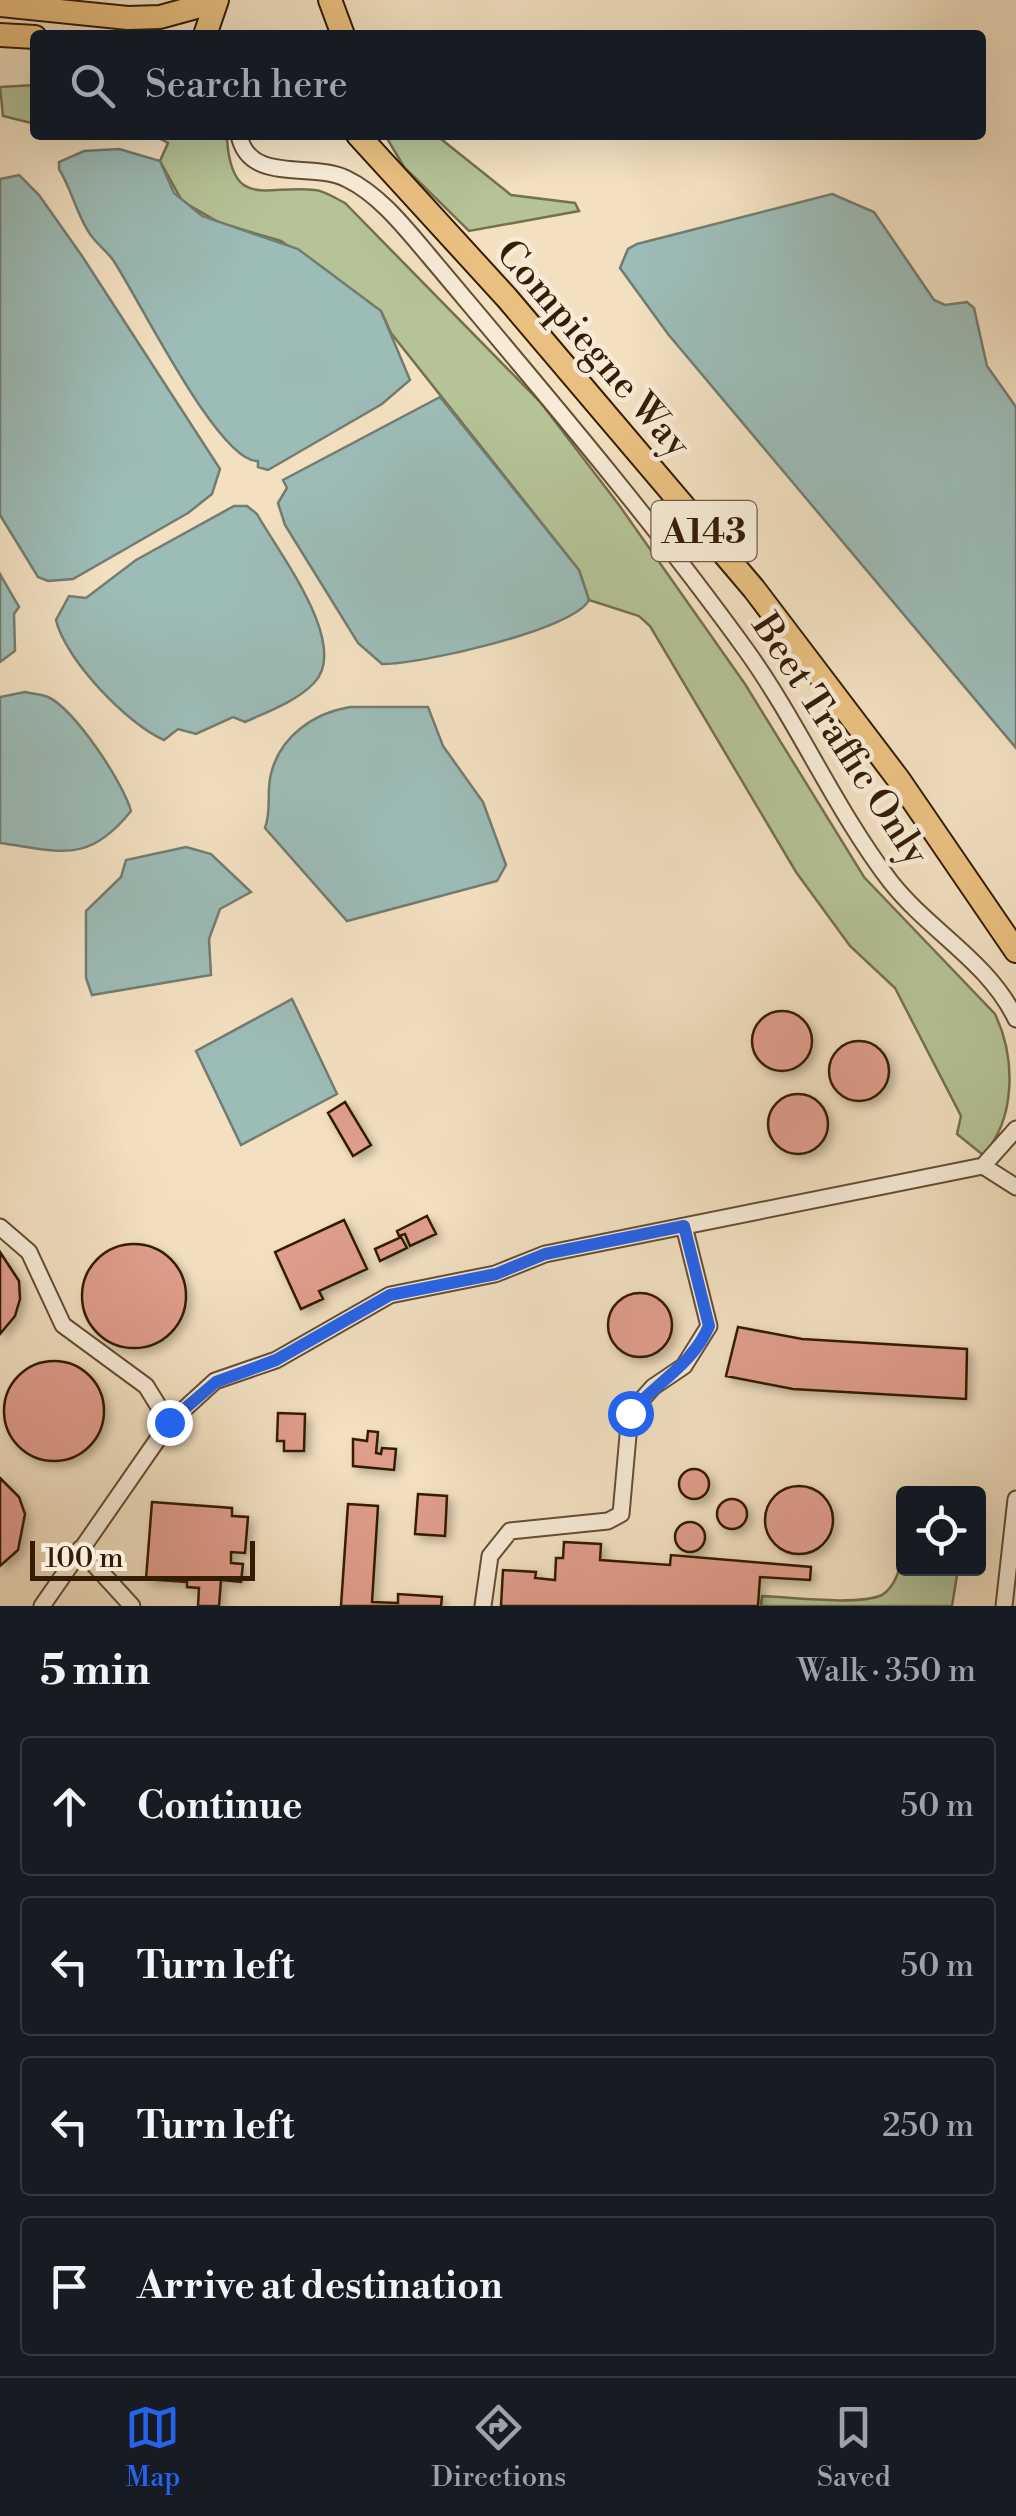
<!DOCTYPE html>
<meta charset="utf-8">
<style>
:root{--surface:#171b24;--page:#242831;--text:#f1f3f6;--muted:#9ea1a6;--line:#363941;--accent:#2563eb}
body{margin:0;font-family:"Libre Bodoni",serif;background:var(--page);color:var(--text)}
.controls{position:absolute;right:30px;bottom:30px;display:grid;overflow:hidden;border-radius:10px;box-shadow:0 10px 40px #0002}
.controls button{width:90px;height:90px;display:grid;place-items:center;padding:0;border:0;border-bottom:2px solid var(--line);background:var(--surface);color:var(--text);font:50px sans-serif}
.scale{position:absolute;left:30px;bottom:25px;width:225px;box-sizing:border-box;padding-left:10px;border:5px solid #351d05;border-top:0;font-size:28px;line-height:35px;white-space:nowrap;color:#351d05;-webkit-text-stroke:8px #f7ebd7;paint-order:stroke}
.stop{position:absolute;width:30px;height:30px;margin:-22px;border:8px solid #2563eb;border-radius:50%;background:#fff}
.stop.end{background:#2563eb;border-color:#fff;box-shadow:0 2px 10px #0008}
.list{margin:0;padding:0;list-style:none}
h2{display:flex;justify-content:space-between;align-items:center;height:130px;margin:0;padding:0 40px;font-size:42px}
h2 small{font-size:32px;font-weight:400;color:var(--muted)}
.list li{display:grid;grid-template-columns:65px 1fr auto;gap:30px;align-items:center;box-sizing:border-box;height:140px;margin:0 20px 20px;padding:0 20px;border:2px solid var(--line);border-radius:10px}
.list b{display:block;font-size:38px;white-space:nowrap}
.list em{font-size:32px;font-style:normal;color:var(--muted)}
.icon{flex:none;width:55px;height:55px;fill:none;stroke:currentColor;stroke-width:2;stroke-linecap:round;stroke-linejoin:round}
.map{position:relative;flex:none;width:1016px;height:1606px;overflow:hidden}
.search{position:absolute;background:var(--surface);box-shadow:0 10px 40px #0002;left:30px;right:30px;top:30px;height:110px;display:flex;align-items:center;gap:25px;box-sizing:border-box;padding:0 35px;border-radius:10px;color:var(--muted);font-size:38px}
.sheet{height:770px;background:var(--surface)}
nav{display:flex;justify-content:space-around;align-items:center;box-sizing:border-box;height:140px;border-top:2px solid var(--line);background:var(--surface);font-size:28px;color:var(--muted)}
nav a{display:grid;justify-items:center;gap:5px}
nav .on{color:var(--accent)}
.map>svg:first-child{display:block}
</style>
<div class="map">
<svg width="1016" height="1606" viewBox="0 0 1016 1606">
<defs>
<filter id="shadow"><feDropShadow dx="4.5" dy="4.5" stdDeviation="5" flood-color="#0004"/></filter>
</defs>
<rect width="100%" height="100%" fill="#f2e0c1"/>
<filter id="stains"><feTurbulence type="fractalNoise" baseFrequency=".002" numOctaves="4"/><feColorMatrix values="0 0 0 0 .2 0 0 0 0 .09 0 0 0 0 .02 0 0 0 .5 -.17"/></filter>
<radialGradient id="worn" r=".72"><stop offset=".6" stop-color="#630" stop-opacity="0"/><stop offset="1" stop-color="#630" stop-opacity=".3"/></radialGradient>
<path fill="#b5c397" stroke="#75704e" stroke-width="2.5" d="M35,85V124L3,116L0,87Z
M153,135L227,139C232,212 268,184 315,190C325,191 335,198 345,203L541,403L619,505L745,684L864,877L995,1014C1016,1058 1016,1119 983,1155L957,1134L961,1116L895,988L850,946L796,872L650,626L639,616L589,600L579,570L391,333L381,311L281,241L220,223L182,201L160,161L168,143Z
M385,135H436L511,195L575,203L579,211L469,231L404,167Z
M903,1553L904,1568L958,1569L952,1606H761L762,1596C790,1597 858,1606 882,1595C896,1586 900,1568 903,1553Z"/>
<path fill="#9cbcb7" stroke="#737c70" stroke-width="2.5" d="M119,149L160,161L174,193L202,216L298,249L381,311L410,380L382,404L268,470L258,467V461C219,464 137,295 113,260C106,250 94,242 88,231C76,212 71,188 59,169V162L84,151Z
M19,175L39,195L82,256L220,469L212,494L188,513L73,579L48,581L38,577L0,515V179Z
M832,194L874,212L934,300L945,305L967,302L974,308L987,366L1016,407V748L668,334L620,268L628,249L637,244Z
M440,397L579,570L589,600C574,630 417,665 382,664L358,643L285,525L278,503L287,488L283,480Z
M234,506H247L257,514C278,552 351,645 314,683C297,701 267,712 245,722L233,717L196,734L178,729L164,740C127,724 65,659 56,620L69,596L86,598L136,560Z
M0,574L19,607L14,614L15,651L0,662Z
M25,692C32,694 41,694 48,697C75,710 123,782 131,811C88,865 60,851 0,843V697Z
M350,707H428L443,746L483,802L506,865L497,881L347,921L265,828C272,809 266,792 271,774C280,736 314,713 350,707Z
M186,847L211,854L251,892L220,909L209,939L211,975L92,995L86,978V911L121,877L126,860Z
M292,999L337,1094L241,1145L196,1051Z"/>
<path fill="#df9d8b" stroke="#351d05" stroke-width="2.5" filter="url(#shadow)" d="M752 1041a30 30 0 1 1 60 0a30 30 0 1 1-60 0Z
M829 1071a30 30 0 1 1 60 0a30 30 0 1 1-60 0Z
M768 1124a30 30 0 1 1 60 0a30 30 0 1 1-60 0Z
M345,1102L371,1145L353,1156L328,1113Z
M427,1216L436,1234L410,1246L405,1234L399,1236L397,1231Z
M344,1220L367,1269L319,1291L323,1299L301,1309L275,1252Z
M401,1237L407,1248L380,1261L375,1249Z
M82 1296a52 52 0 1 1 104 0a52 52 0 1 1-104 0Z
M0,1252L19,1281L20,1299L15,1316L0,1334Z
M608 1325a32 32 0 1 1 64 0a32 32 0 1 1-64 0Z
M738,1327L802,1339L967,1349L966,1399L793,1389L726,1376Z
M4 1411a50 50 0 1 1 100 0a50 50 0 1 1-100 0Z
M278,1413L305,1414L304,1451H284V1441H277Z
M368,1431L378,1432L376,1453L381,1454L382,1448L396,1449L394,1470L353,1466V1439L367,1441Z
M679 1484a15 15 0 1 1 30 0a15 15 0 1 1-30 0Z
M0,1478L19,1497L25,1514L18,1550L0,1566Z
M765 1520a34 34 0 1 1 68 0a34 34 0 1 1-68 0Z
M418,1494L447,1496L445,1536L415,1534Z
M717 1514a15 15 0 1 1 30 0a15 15 0 1 1-30 0Z
M152,1502L232,1508V1516L248,1517L245,1553L231,1552V1563L243,1564L241,1582L221,1580L219,1606H198L199,1588L187,1587V1582L146,1579Z
M348,1504L378,1506L372,1602L398,1603V1594L442,1597L441,1606H341Z
M675 1537a15 15 0 1 1 30 0a15 15 0 1 1-30 0Z
M564,1542L601,1544L600,1560L670,1565L671,1555L811,1567L810,1580L760,1577L758,1606H501L503,1570L536,1572L535,1578L555,1580L556,1558H563Z"/>
<g fill="none" stroke-linecap="round" stroke-linejoin="round">
<g stroke="#644e34" stroke-width="19">
<path id="minor" d="M239,135C249,185 312,161 347,179C380,195 406,229 429,256C538,386 647,513 746,650C799,724 835,809 890,881C929,931 988,961 1016,1019
M983,1166L1016,1129
M0,1227L29,1252L63,1325L146,1386L169,1423
M80,1549L132,1606
M42,1606L169,1423L215,1381L276,1360L390,1295L495,1274L545,1254L983,1166L1016,1187
M483,1606L490,1556L510,1531L608,1521L621,1514L630,1413L653,1387L684,1366L709,1326L684,1226
M1004,1606L1016,1499"/>
</g>
<g stroke="#351d05" stroke-width="26">
<path id="highway" d="M330,0L343,35
M0,5L128,18L160,17L215,2
M0,35L35,37
M205,35L217,0
M358,135L507,298L754,589L899,780L1016,951"/>
</g>
<use href="#minor" stroke="#f7ebd7" stroke-width="15"/>
<use href="#highway" stroke="#e9c080" stroke-width="22"/>
</g>
<g fill="none" stroke-linecap="round" stroke-linejoin="round">
<path stroke="#2563eb" stroke-width="12" d="M169,1422L216,1382L276,1360L390,1295L496,1274L545,1254L684,1226L709,1326C692,1365 657,1382 630,1413"/>
</g>
<g text-anchor="middle" stroke-width="9" stroke-linejoin="round" paint-order="stroke">
<rect fill="#f7ebd7" stroke="#6f5b44" stroke-width="2.5" x="651.5" y="501" width="105" height="60" rx="8"/>
<g font-size="35" font-weight="bold" fill="#351d05">
<text x="704" y="543">A143</text>
</g>
<g font-size="38" fill="#351d05" stroke="#f7ebd7">
<text transform="translate(594 348) rotate(49)" y="13">Compiegne Way</text>
<text transform="translate(841 739) rotate(57)" y="13">Beet Traffic Only</text>
</g>
</g>
<rect width="100%" height="100%" filter="url(#stains)"/>
<rect width="100%" height="100%" fill="url(#worn)"/>
</svg>
<div class="controls">
<button><svg class="icon" aria-label="locate" viewBox="0 0 24 24"><circle cx="12" cy="12" r="6"/><path d="M12 2v4M12 18v4M2 12h4M18 12h4"/></svg></button>
</div>
<div class="scale">100 m</div>
<div class="stop" style="left:630px;top:1413px"></div>
<div class="stop end" style="left:169px;top:1422px"></div>
<div class="search"><svg class="icon" aria-label="search" viewBox="0 0 24 24"><circle cx="10" cy="10" r="6"/><path d="M15 15l6 6"/></svg>Search here</div>
</div>
<section class="sheet">
<h2>5 min<small>Walk · 350 m</small></h2>
<ul class="list">
<li><svg class="icon" aria-label="ahead" viewBox="0 0 24 24"><path d="M12 20V5M6 11l6-6 6 6"/></svg><div><b>Continue</b></div><em>50 m</em></li>
<li><svg class="icon" aria-label="left" viewBox="0 0 24 24"><path d="M17 20v-9H6M10 6l-5 5 5 5"/></svg><div><b>Turn left</b></div><em>50 m</em></li>
<li><svg class="icon" aria-label="left" viewBox="0 0 24 24"><path d="M17 20v-9H6M10 6l-5 5 5 5"/></svg><div><b>Turn left</b></div><em>250 m</em></li>
<li><svg class="icon" aria-label="arrive" viewBox="0 0 24 24"><path d="M6 21V4h12l-3 4 3 4H6"/></svg><div><b>Arrive at destination</b></div></li>
</ul>
</section>
<nav>
<a class="on"><svg class="icon" aria-label="map" viewBox="0 0 24 24"><path d="M3 6l6-2 6 2 6-2v14l-6 2-6-2-6 2zM9 4v14M15 6v14"/></svg>Map</a>
<a><svg class="icon" aria-label="directions" viewBox="0 0 24 24"><path d="M12 3l9 9-9 9-9-9zM9 14v-3h6M13 9l2 2-2 2"/></svg>Directions</a>
<a><svg class="icon" aria-label="saved" viewBox="0 0 24 24"><path d="M7 4h10v16l-5-4-5 4z"/></svg>Saved</a>
</nav>
